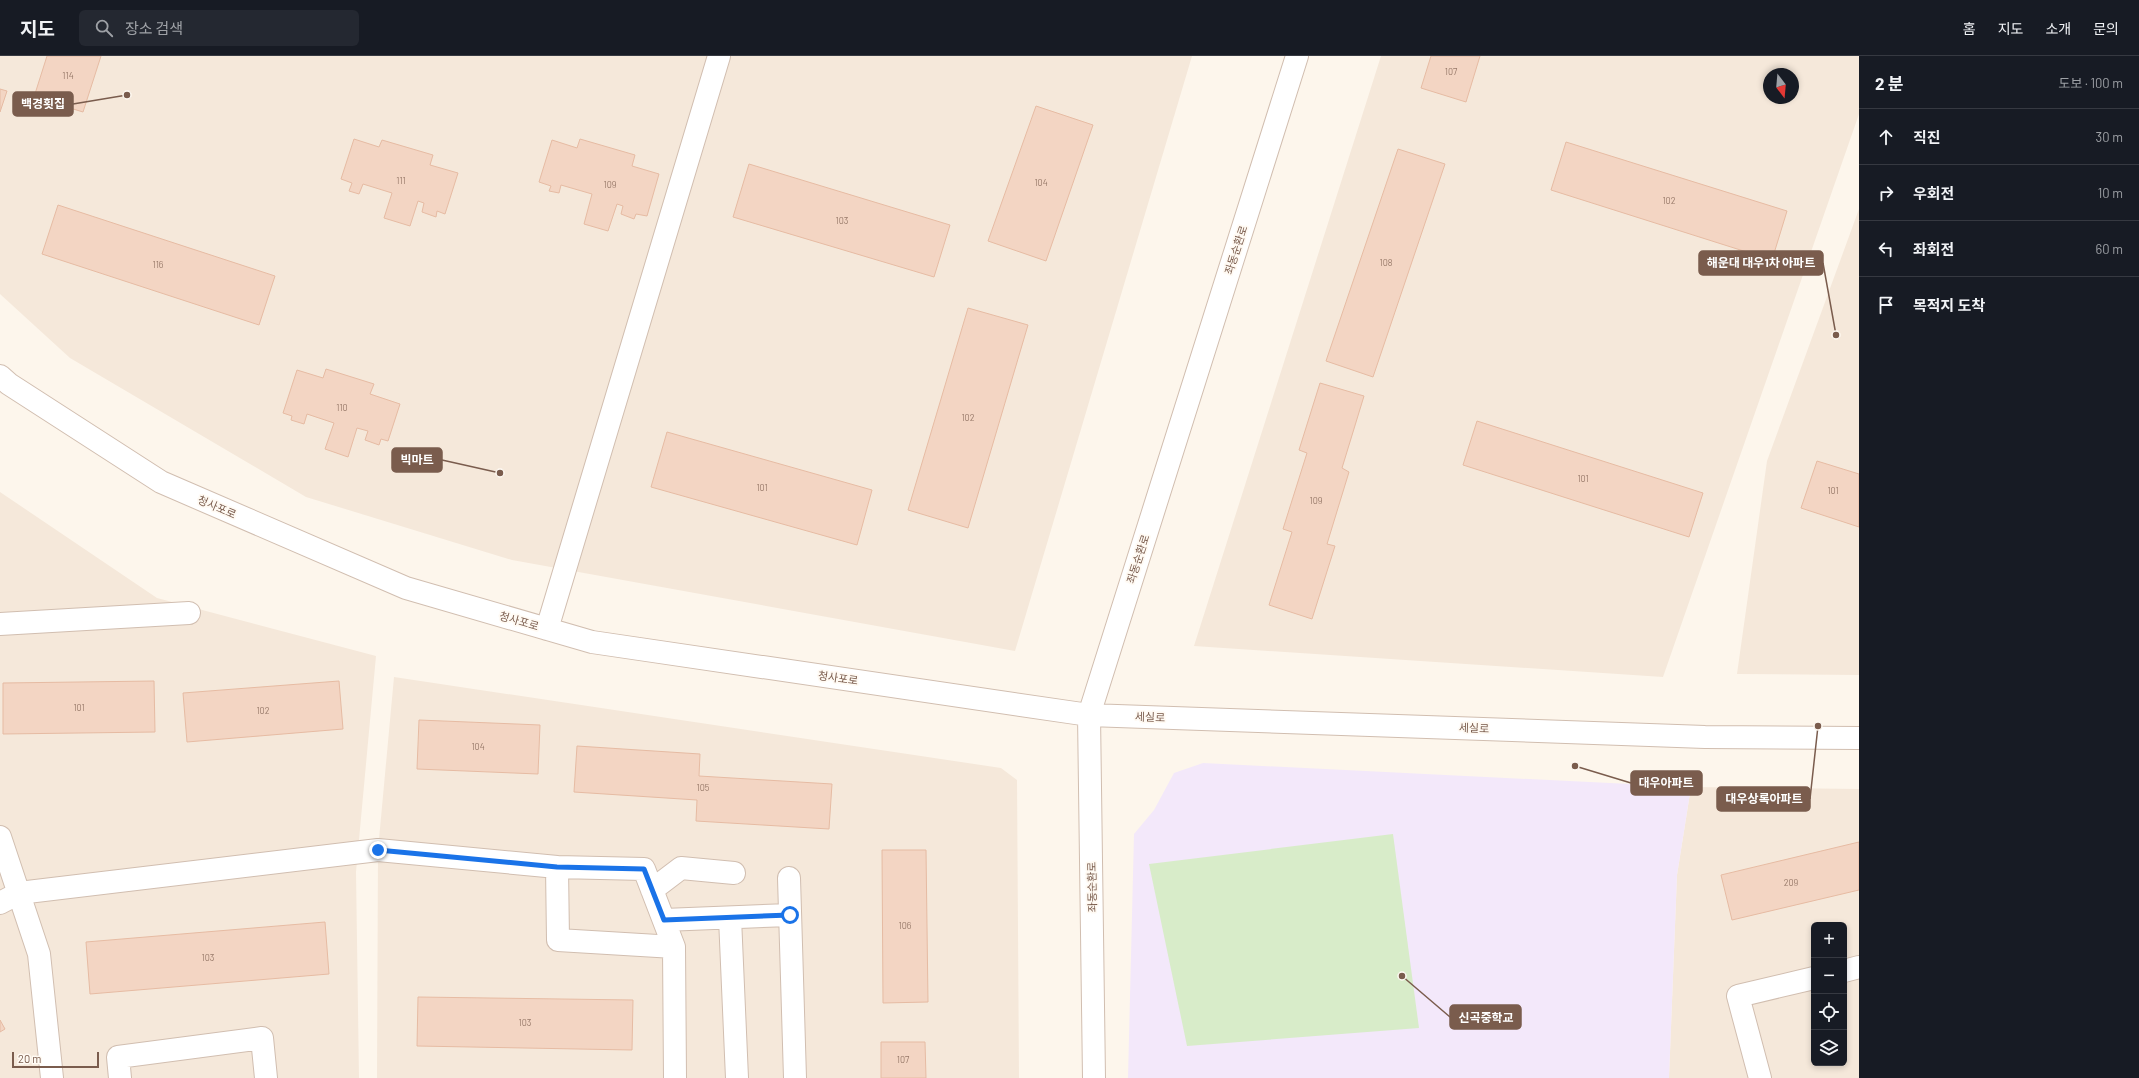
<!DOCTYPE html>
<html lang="ko">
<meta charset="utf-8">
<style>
:root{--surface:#171b24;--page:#242831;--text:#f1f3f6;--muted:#9ea1a6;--line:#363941}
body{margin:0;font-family:Barlow,"Noto Sans KR",sans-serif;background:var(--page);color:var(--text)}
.controls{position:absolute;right:12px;bottom:12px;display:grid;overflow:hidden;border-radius:6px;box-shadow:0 2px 6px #0003}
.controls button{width:36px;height:36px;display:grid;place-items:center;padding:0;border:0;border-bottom:1px solid var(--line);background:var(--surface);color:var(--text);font:20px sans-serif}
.compass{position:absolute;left:1763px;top:12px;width:36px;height:36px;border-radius:50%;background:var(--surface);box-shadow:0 2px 6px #0003;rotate:164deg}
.scale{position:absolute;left:12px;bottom:10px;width:87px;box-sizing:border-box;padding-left:4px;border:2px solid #7a5c4d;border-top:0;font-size:11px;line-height:14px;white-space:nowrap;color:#7a5c4d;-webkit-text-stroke:3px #fffaf3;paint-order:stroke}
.stop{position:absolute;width:12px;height:12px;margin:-9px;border:3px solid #1a73e8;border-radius:50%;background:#fff}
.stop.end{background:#1a73e8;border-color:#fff;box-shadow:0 1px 4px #0008}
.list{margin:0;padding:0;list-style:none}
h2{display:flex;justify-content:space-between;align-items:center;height:52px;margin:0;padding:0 16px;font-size:17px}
h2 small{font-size:13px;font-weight:400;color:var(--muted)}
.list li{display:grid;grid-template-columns:26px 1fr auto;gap:12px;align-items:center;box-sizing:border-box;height:56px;padding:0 16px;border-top:1px solid var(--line)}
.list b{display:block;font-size:15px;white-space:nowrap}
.list em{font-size:13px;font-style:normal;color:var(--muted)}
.icon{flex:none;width:22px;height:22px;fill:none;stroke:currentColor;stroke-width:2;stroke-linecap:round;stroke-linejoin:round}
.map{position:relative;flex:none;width:1859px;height:1022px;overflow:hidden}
header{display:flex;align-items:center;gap:24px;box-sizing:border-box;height:56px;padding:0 20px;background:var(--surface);border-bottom:1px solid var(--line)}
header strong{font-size:19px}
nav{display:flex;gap:22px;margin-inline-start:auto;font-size:14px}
.search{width:280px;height:36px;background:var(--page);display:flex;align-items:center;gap:10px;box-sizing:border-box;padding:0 14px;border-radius:6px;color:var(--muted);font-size:15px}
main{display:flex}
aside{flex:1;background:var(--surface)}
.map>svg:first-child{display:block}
</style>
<header>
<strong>지도</strong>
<div class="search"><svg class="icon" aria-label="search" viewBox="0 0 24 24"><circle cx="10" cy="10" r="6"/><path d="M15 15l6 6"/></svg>장소 검색</div>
<nav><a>홈</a><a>지도</a><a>소개</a><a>문의</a></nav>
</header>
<main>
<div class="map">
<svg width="1859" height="1022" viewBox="0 0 1859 1022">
<rect width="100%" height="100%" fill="#fdf6ec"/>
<path fill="#f5e8da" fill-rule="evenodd" d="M0,0H1192L1015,595L512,504L306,441L70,302L0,238Z
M1381,0H1859V58L1663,621L1194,590ZM1769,18H1793V42H1769Z
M1859,153V619L1737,618L1767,405Z
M0,436L157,542L376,600L356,816L359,1022H0Z
M394,621L1001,712L1017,724L1019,1022H377L378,794Z
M1691,731L1859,733V1022H1669L1677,819ZM1814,869H1844V1007H1814Z"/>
<path fill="#f3e8fa" d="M1203,707L1691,731L1677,819L1669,1022H1128L1134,778L1154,754L1174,717Z"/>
<path fill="#d8ecc9" d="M1393,778L1419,972L1187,990L1149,808Z"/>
<path fill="#f3d5c3" stroke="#e6bba3" d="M47,0H101L83,56L34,41Z
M1431,0H1480L1466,46L1421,32Z
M0,33L7,35L0,56Z
M1036,50L1093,69L1046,205L988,185Z
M354,83L379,91L382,84L433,99L430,109L458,117L445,158L437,155L436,161L422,156L424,147L418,145L410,170L384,162L392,137L363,128L359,138L349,135L352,127L341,123Z
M580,83L635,99L632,110L659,118L647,160L636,158L634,163L621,158L623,150L617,148L608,175L584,168L592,138L561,129L559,137L549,135L551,130L539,126L552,84L577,92Z
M1566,86L1787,155L1772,204L1551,134Z
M1398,93L1445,108L1373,321L1326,305Z
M749,108L950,169L934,221L733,161Z
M58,149L275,220L259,269L42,198Z
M968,252L1028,269L968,472L908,454Z
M326,313L374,328L370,338L400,348L388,385L381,383L379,389L365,384L368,375L357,372L348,401L325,393L334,367L307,358L304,368L291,364L292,360L283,357L297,314L323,322Z
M1320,327L1364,340L1342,412L1349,416L1327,488L1335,490L1312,563L1269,549L1292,476L1283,473L1307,397L1299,394Z
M1477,365L1703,437L1689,481L1463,409Z
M667,376L872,434L857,489L651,431Z
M1817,405L1859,418V471L1801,452Z
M154,625L155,676L3,678V627Z
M339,625L343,673L187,686L183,637Z
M419,664L540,669L538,718L417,713Z
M577,690L700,698L699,720L832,728L829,773L696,765L697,744L574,736Z
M1859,786V834L1732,864L1721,819Z
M882,794H926L928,946L883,947Z
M325,866L329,918L90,938L86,886Z
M418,941L633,944L632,994L417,990Z
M0,964L5,973L0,976Z
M881,986H925L926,1022H881Z"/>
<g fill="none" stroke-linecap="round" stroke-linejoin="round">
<g stroke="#d1beb0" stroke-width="24">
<path id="minor" d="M0,320L9,328L161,426L406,532L592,586L1089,659L1705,681L1859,682
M0,568L189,557
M547,573L719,0
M0,781L39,898L52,1022
M557,811L644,813L674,891
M789,822L795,1022
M652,834L681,812L734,817
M0,847L19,837L378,794L557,811L558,884L674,891L675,1022
M730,862L737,1022
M664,864L790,859
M1844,915L1859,911
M120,1022L118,1001L262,982L266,1022
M1094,1022L1089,659L1297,0
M1760,1022L1738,940L1814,922"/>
</g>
<use href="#minor" stroke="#fff" stroke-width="22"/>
</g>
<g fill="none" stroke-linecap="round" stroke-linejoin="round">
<path stroke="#1a73e8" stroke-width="5" d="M378,794L557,811L644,813L664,864L790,859"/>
</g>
<g text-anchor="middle" stroke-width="3.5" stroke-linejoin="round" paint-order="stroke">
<g font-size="9" fill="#987a6a">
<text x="1451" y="19">107</text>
<text x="68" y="23">114</text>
<text x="401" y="128">111</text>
<text x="1041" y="130">104</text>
<text x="610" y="132">109</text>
<text x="1669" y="148">102</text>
<text x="842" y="168">103</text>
<text x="1386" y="210">108</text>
<text x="158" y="212">116</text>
<text x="342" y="355">110</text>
<text x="968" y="365">102</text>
<text x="1583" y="426">101</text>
<text x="762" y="435">101</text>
<text x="1833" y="438">101</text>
<text x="1316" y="448">109</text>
<text x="79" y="655">101</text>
<text x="263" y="658">102</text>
<text x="478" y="694">104</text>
<text x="703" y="735">105</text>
<text x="1791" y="830">209</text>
<text x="905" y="873">106</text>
<text x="208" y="905">103</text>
<text x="525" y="970">103</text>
<text x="903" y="1007">107</text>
</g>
<g font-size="11" fill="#7a5c4d" stroke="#fffaf3">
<text transform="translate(1236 194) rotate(-72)" y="4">좌동순환로</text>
<text transform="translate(217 451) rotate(23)" y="4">청사포로</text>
<text transform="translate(1138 503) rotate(-72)" y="4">좌동순환로</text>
<text transform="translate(519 565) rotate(16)" y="4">청사포로</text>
<text transform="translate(838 622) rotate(8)" y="4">청사포로</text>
<text transform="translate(1150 661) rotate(2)" y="4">세실로</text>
<text transform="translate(1474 672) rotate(2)" y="4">세실로</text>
<text transform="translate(1092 831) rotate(-91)" y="4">좌동순환로</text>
</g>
</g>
<path fill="none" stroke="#7a5c4d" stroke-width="1.5" d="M127 39L73 48M1836 279L1823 207M500 417L442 404M1575 710L1631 727M1818 670L1810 743M1402 920L1450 961"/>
<g fill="#7a5c4d" stroke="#fffaf3" stroke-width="1.5">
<circle cx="127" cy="39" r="4"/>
<circle cx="1836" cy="279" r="4"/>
<circle cx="500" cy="417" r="4"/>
<circle cx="1575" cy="710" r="4"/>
<circle cx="1818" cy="670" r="4"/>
<circle cx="1402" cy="920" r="4"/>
</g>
<g fill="#7a5c4d" stroke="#7a5c4d" stroke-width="1.5">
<rect x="13" y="36" width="60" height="24" rx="4"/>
<rect x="1699" y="195" width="124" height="24" rx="4"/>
<rect x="392" y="392" width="50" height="24" rx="4"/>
<rect x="1631" y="715" width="71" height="24" rx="4"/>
<rect x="1717" y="731" width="93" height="24" rx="4"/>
<rect x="1450" y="949" width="71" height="24" rx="4"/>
</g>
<g font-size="12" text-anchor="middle" font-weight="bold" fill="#fff">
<text x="43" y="52">백경횟집</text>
<text x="1761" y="211">해운대 대우1차 아파트</text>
<text x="417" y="408">빅마트</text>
<text x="1666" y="731">대우아파트</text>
<text x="1764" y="747">대우상록아파트</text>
<text x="1486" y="966">신곡중학교</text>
</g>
</svg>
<div class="controls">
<button>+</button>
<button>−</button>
<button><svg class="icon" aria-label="locate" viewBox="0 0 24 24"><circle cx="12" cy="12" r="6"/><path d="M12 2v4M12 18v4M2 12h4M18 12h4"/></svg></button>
<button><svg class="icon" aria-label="layers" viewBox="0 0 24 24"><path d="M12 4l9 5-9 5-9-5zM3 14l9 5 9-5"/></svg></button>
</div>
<svg class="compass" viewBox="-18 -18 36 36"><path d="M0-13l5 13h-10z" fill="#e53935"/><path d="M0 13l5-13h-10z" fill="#9ea1a6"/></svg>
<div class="scale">20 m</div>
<div class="stop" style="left:790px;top:859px"></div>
<div class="stop end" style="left:378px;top:794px"></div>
</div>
<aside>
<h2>2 분<small>도보 · 100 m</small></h2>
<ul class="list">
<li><svg class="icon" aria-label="ahead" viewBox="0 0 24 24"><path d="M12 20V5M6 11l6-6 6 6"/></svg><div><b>직진</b></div><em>30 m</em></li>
<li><svg class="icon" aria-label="right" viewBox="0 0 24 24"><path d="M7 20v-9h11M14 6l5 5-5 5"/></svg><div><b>우회전</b></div><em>10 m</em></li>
<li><svg class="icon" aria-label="left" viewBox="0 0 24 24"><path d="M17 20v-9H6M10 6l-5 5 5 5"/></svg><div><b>좌회전</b></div><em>60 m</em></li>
<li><svg class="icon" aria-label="arrive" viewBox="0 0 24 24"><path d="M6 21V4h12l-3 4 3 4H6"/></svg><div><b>목적지 도착</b></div></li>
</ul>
</aside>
</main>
